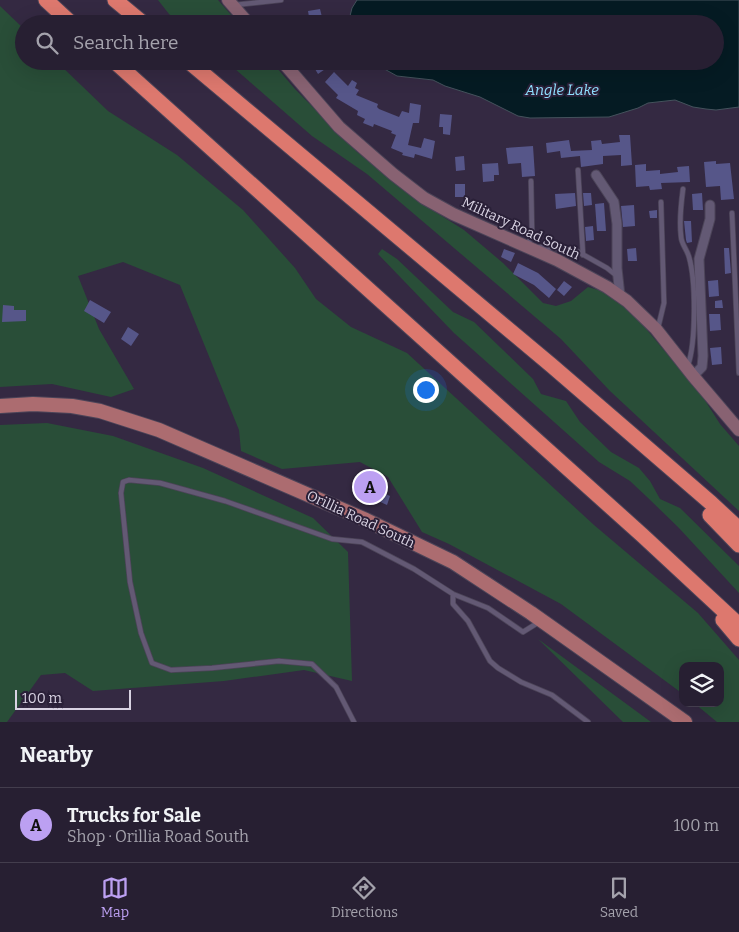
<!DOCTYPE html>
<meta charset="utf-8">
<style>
:root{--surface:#271f32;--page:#332c3e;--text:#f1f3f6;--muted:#a4a2ac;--line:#433d4d;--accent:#bca0f2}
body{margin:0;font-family:Bitter,serif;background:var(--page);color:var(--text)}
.controls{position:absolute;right:15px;bottom:15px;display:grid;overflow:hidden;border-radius:10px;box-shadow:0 5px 20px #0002}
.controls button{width:45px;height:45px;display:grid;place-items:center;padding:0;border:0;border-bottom:1px solid var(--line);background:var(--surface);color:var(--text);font:25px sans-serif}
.scale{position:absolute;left:15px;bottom:12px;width:116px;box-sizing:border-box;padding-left:5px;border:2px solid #d8d2e2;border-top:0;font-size:14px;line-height:18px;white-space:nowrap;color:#d8d2e2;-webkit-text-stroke:4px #2a2038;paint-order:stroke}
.you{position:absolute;left:425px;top:389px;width:18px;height:18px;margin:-12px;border:4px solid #fff;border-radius:50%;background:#1a73e8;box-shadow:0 0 0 8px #1a73e833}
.badge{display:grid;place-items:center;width:32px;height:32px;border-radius:50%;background:var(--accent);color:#111;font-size:16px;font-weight:700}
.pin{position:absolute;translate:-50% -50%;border:2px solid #fff;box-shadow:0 1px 5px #0006}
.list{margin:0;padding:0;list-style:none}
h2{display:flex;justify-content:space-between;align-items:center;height:65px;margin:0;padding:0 20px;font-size:21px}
h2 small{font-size:16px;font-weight:400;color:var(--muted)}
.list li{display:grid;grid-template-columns:32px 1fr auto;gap:15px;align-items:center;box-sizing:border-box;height:75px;padding:0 20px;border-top:1px solid var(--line)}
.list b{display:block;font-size:19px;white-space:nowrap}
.list p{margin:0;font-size:16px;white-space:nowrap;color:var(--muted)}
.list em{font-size:16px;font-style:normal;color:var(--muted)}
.icon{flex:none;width:28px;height:28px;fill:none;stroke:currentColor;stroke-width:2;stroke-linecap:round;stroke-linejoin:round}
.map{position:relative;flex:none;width:739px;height:722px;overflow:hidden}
.search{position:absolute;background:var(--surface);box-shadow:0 5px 20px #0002;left:15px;right:15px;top:15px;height:55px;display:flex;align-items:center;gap:12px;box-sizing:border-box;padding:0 18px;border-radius:28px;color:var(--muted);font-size:19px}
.sheet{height:140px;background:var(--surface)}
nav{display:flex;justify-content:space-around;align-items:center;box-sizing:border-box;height:70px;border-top:1px solid var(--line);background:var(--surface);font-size:14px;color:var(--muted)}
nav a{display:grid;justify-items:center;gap:2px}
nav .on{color:var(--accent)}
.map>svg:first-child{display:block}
</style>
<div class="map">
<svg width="739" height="722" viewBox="0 0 739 722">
<rect width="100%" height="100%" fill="#342942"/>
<path fill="#294e38" d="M158,0H218L239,24H180L169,14Z
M0,6L24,29V61H56L108,111L177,155L243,210L295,268L316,299L351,327L407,353L594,525L698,613L739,660V722H717L694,703H720V666H683V694L561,604L449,544L422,532L388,477L360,462L282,469L241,451L239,430L180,285L123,262L78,276L99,329L134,389L111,397L52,384L0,387Z
M226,61H271L295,89L357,152L437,213L464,230L503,263L543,303L556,306L571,301L588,287L602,291L631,311L701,394L720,424L739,446V511L610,391L561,339L367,174L312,136Z
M382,249L397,259L453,312L474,322L533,379L541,394L566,401L580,422L611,452L639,468L650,481L660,499L680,508L739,566V593L678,527L647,497L630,481L599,462L454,333L378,254Z
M47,423L113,436L203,468L313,518L348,552L352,681L304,670L224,681L93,691L65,673L41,675L7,722H0V425Z
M538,639L651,722H623Z"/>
<path fill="#051b23" stroke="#44525c" d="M357,0H739V107L716,110L706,109L693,107L675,100L648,103L638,108L609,117L530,118L518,116L480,97L445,86L433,80L397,76L370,61H715V24H348L352,8Z"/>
<path fill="#565689" d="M320,9L323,21L306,24L304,18L309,17L308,11Z
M317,61H329L331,65L318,74L312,64Z
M334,72L348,86L352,80L357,83L355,88L359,90L356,95L378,104L377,107L379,109L399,117L402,111L409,113L410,103L421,105L419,123H413L408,145L421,148L424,138L435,141L432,159L415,154L414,158L402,155L403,153L391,148L396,135L391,133L392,131L374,124L373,127L363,123L365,119L357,115L358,111L336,98L338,95L325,82Z
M440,114L452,115L450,135L443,134V127H439Z
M619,135H630L632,165L621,166V155L603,156V164L581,167L580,156L561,158L560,151L547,153L546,143L569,140L571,151L592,150L591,141L601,140L602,144L620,142Z
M533,146L535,176L522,177L521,163L508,164L506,148Z
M464,156L465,170L456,171L455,157Z
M716,161V164L730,163L734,199L721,200L720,186L706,187L704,162Z
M498,163L499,175H494V181L483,182L482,164Z
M646,164V171L660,170V174L678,172L677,167L689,166L690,182L661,183L662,189L650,190L649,186L636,187L635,165Z
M455,184H465V197H455Z
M575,193L576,206L556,209L555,194Z
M583,193H591L592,205L584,206Z
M702,193L703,210H693L692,194Z
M604,203L606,231H597L595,204Z
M634,205L635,226L623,227L621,206Z
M657,210V218H650L649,211Z
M684,221H691L692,242L687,243L686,240Z
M593,226L594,240L586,241L585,227Z
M636,248L637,261H628L627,249Z
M724,248H729L731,273L725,274Z
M504,249L515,253L511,262L501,257Z
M518,263L538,273L556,289L549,298L534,285L513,274Z
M718,280L719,296L709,297L708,281Z
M564,281L572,287L564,296L557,290Z
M90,300L111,312L104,323L84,311Z
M722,300L723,308H715V301Z
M3,305L14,306V310H26V321L2,322Z
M709,314H720L721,330L710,331Z
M128,327L139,334L131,346L121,339Z
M721,347L722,364L712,365L710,348Z
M364,474L379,481L377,484L384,487L381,492L390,496L387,505L356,491Z"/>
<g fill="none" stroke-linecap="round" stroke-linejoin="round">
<g stroke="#4c4458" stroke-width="6">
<path id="lane" d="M234,5L281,0
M578,170L583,255
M683,189C681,204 679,220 681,236C681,244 687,249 689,257C696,281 696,342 688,365
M732,213L739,373
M528,246L532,232L531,181
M539,247L575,250L607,268L617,276
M658,328L664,303L661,202
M453,594V604L468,621L490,661L498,668L521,682L552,695L588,722
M354,722L336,687L312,664L279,661L212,668L171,670L152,663L141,633L130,582L121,493L123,482L129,480L160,483L225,501L332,539L362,542L414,569L453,594L488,608L523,632L539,622"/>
</g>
<g stroke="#4c4458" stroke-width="11">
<path id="street" d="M596,175L614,202L617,224V268L620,296
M693,376L702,367L703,356L699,259L710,219V205"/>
</g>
<g stroke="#4c4458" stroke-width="14">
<path id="secondary" d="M228,0L249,24
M282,61L339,127L393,174L424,198L453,214L557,260L607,287L627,301L656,329L693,376L739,430"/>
</g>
<g stroke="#4c4458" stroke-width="16">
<path id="primary" d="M0,406L33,404L72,406L100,411L159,430L366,520L453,562L531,613L685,722"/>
</g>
<g stroke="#4c4458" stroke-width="17">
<path id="highway" d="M46,0L72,24
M115,0L144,24
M114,61L642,535L739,625
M188,61L551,365L711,503L739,529
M710,515L739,545
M723,620L739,639"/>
</g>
<use href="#lane" stroke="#635974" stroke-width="4.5"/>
<use href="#street" stroke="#635974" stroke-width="9"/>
<use href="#secondary" stroke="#886272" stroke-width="12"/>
<use href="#primary" stroke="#ac6c70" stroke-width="14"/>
<use href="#highway" stroke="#dd786e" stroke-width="15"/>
</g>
<g text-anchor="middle" stroke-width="4" stroke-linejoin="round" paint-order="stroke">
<g font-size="14" fill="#d8d2e2" stroke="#2a2038">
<text transform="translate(521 228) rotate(25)" y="5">Military Road South</text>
<text transform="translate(361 519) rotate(25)" y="5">Orillia Road South</text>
</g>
<g font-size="15" font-style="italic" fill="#8fdffe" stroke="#2a2038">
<text x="562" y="95">Angle Lake</text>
</g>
</g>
</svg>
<div class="controls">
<button><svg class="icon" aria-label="layers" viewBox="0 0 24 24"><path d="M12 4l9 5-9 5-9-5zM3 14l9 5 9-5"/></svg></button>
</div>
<div class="scale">100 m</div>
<div class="you"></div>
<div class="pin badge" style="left:370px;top:487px">A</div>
<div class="search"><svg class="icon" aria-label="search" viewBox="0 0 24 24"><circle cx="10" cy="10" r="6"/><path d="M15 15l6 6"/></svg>Search here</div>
</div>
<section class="sheet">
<h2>Nearby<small></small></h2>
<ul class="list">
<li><span class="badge">A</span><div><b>Trucks for Sale</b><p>Shop · Orillia Road South</p></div><em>100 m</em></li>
</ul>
</section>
<nav>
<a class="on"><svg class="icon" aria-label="map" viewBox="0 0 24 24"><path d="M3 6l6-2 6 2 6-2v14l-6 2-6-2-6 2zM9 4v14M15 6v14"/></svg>Map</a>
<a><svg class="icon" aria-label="directions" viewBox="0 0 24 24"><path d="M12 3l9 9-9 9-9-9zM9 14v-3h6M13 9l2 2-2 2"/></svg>Directions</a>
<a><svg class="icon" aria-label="saved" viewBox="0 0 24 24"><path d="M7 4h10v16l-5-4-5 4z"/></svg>Saved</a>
</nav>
